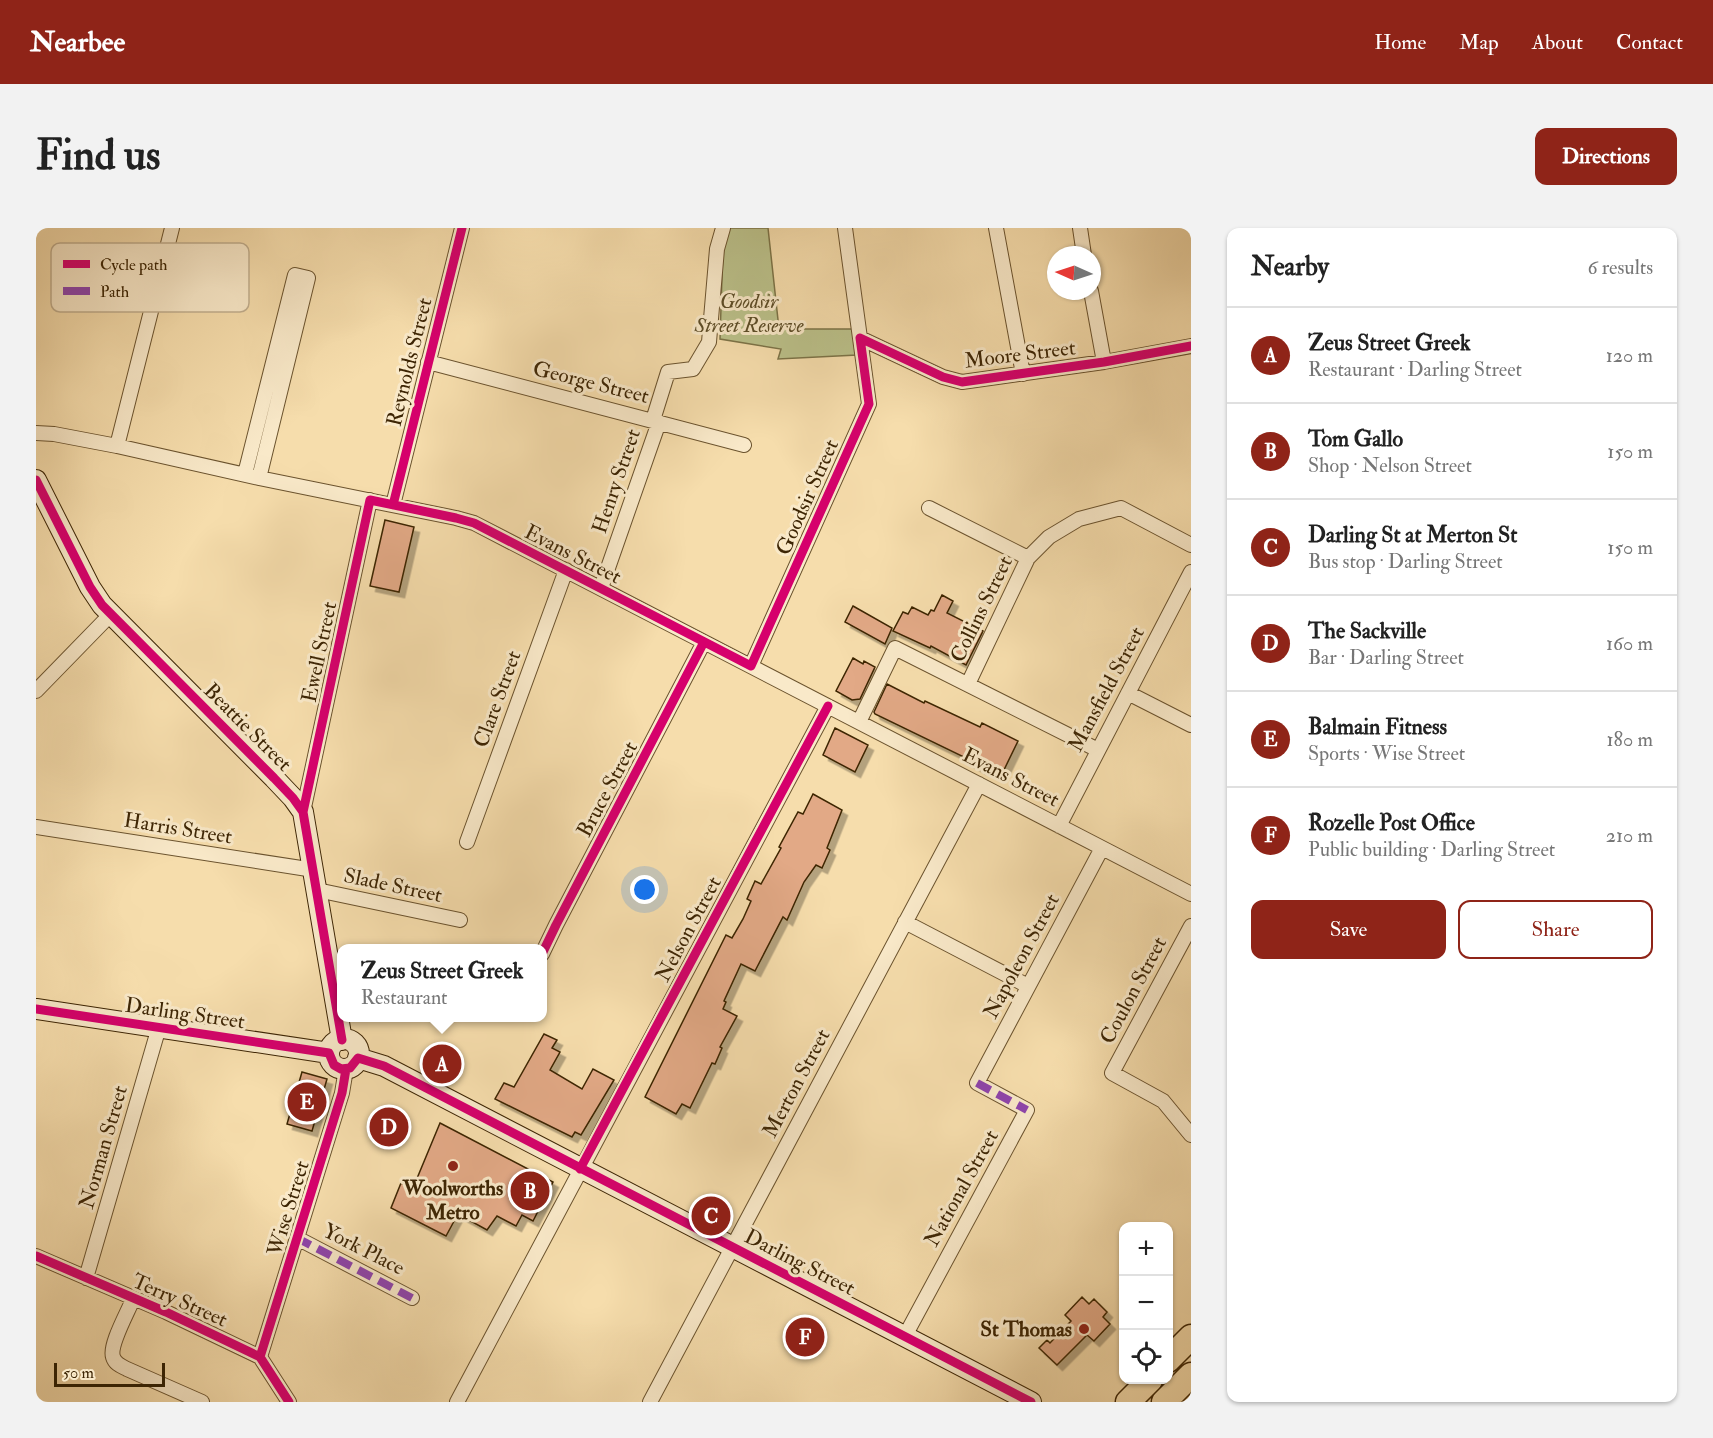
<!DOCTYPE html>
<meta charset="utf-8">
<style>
:root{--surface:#fff;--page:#f2f2f2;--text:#222;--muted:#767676;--line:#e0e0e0;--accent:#8f2418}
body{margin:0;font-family:"IM FELL Double Pica",serif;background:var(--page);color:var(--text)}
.controls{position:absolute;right:18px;bottom:18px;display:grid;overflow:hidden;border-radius:12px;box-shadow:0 2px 4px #0004}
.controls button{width:54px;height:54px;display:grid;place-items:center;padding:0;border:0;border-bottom:2px solid var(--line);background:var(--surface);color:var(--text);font:30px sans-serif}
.compass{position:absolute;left:1011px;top:18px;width:54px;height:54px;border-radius:50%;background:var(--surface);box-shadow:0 2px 4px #0004;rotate:273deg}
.scale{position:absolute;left:18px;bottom:15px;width:111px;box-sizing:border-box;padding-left:6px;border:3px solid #3d2504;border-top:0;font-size:16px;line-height:21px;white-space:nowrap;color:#3d2504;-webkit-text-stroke:4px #f9e9c9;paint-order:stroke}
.you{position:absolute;left:609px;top:662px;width:21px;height:21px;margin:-15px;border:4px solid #fff;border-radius:50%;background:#1a73e8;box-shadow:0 0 0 9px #1a73e833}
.badge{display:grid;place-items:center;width:39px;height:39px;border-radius:50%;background:var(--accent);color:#fff;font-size:20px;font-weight:700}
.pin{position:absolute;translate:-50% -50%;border:3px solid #fff;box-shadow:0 2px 6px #0006}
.popup{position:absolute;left:301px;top:716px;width:210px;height:78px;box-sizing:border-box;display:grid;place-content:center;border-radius:12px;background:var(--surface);filter:drop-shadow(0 2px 4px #0005);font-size:20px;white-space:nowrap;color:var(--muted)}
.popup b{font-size:22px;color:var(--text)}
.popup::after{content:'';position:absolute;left:50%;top:100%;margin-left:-12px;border:12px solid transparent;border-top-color:var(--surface)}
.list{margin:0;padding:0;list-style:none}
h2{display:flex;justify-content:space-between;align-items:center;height:78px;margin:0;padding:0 24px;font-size:26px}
h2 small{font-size:20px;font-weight:400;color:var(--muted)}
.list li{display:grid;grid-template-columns:39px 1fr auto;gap:18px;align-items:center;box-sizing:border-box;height:96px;padding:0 24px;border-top:2px solid var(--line)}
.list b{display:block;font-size:22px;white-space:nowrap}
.list p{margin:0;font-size:20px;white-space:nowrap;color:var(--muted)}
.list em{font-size:20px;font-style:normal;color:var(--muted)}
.actions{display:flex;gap:12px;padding:18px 24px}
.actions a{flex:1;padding:14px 0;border:2px solid var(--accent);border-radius:12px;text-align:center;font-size:21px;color:var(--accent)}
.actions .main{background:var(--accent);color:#fff}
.icon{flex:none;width:33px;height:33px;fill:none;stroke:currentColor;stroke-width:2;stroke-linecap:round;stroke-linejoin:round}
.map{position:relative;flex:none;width:1155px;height:1174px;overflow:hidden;border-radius:12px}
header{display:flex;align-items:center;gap:36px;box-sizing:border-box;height:84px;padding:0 30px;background:var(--accent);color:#fff}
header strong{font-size:28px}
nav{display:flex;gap:33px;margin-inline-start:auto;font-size:21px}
.intro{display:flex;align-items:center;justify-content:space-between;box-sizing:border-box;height:144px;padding:0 36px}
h1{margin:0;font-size:42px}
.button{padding:15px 27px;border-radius:12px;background:var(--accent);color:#fff;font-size:21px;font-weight:700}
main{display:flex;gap:36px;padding:0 36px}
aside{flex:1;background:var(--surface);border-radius:12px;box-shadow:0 2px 4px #0004}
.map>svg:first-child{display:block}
</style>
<header>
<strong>Nearbee</strong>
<nav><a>Home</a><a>Map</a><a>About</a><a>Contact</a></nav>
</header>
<div class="intro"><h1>Find us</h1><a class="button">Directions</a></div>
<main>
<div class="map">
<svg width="1155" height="1174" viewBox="0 0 1155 1174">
<defs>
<filter id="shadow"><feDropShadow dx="5.5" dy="5.5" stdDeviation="0" flood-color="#0004"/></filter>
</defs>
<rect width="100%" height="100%" fill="#f6ddac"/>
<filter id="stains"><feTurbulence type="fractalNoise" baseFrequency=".00333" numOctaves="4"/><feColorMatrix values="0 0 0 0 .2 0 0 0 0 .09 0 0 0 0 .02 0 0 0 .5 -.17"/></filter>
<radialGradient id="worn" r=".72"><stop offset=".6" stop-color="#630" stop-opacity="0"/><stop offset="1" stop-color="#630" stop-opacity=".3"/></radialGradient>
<path fill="#bbc18a" stroke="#7c7347" stroke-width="1.5" d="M692,0H732L743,101H820L821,127L742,131L745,121L684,111L687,17Z"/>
<path fill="#e2a986" stroke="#3d2504" stroke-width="1.5" filter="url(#shadow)" d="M349,292L378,299L363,364L334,358Z
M906,367L917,373L911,385L947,403L930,437L895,418L894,420L857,403L867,384L872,386L876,379L892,387L895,382L898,383Z
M817,378L856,400L849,416L809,394Z
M817,430L827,436L828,433L839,439L824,471L816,472L800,463Z
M851,456L888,475L889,473L944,499L946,495L982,513L965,548L946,539L945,541L927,531L928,529L839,486L838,484Z
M799,500L832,517L819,544L787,527Z
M777,566L806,582L791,620L794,622L786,640L780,637L768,654L751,692L747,689L719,743L705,736L688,773L690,774L687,781L701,788L684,819L686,820L679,836L676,835L654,880L646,876L640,886L609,869L690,707L696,710L707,691L715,673L711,671L719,653L725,656L745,620L743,619L762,584L767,586Z
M508,806L521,812L516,820L524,824L514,842L546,861L557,841L578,852L545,907L539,904L536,909L459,871L468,855L478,859Z
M266,844L291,851L276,903L251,896Z
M404,895L517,954L497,993L486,987L480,998L461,988L451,1002L422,986L410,1008L355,980L365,955L377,960Z
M1046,1069L1053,1076L1058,1071L1071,1084L1067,1089L1074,1096L1058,1113L1051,1107L1021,1137L1003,1120L1011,1112L1014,1115L1035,1093L1029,1087Z"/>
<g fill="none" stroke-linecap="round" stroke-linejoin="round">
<g stroke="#6b532e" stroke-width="16">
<path id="street" d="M960,0L987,146
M1044,0L1048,27
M1055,63L1068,134
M824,110L907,149L926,154L1068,134L1155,118
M392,134L708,217
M617,192L632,144L657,141L673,114L681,21L687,0
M0,205L18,206L81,218L223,250L420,290L438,295L1155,666
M81,218L136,0
M209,246L259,47L272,50L223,250
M357,277L426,0
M893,280L992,330
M565,360L623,194
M715,438L833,176L809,0
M932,456L992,330L1013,309L1043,291L1085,280L1155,317
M0,463L75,386
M1092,465L1155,497
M823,494L859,420L1062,522
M267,584L334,272
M1023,598L1155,344
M0,599L278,642
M431,614L530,342
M281,662L424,692
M869,694L992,758
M1155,698L1076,845L1127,873L1155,907
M506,726L520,697L668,414
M261,1010L376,1070
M0,1028L130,1084L224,1129L253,1174
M50,1050L123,799
M97,1071C92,1084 73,1117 77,1129C79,1136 85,1138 91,1141L166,1174
M869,1108L991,882L941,855L1066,620
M224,1129L306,865L310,841
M421,1174L792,478
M614,1174L943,556"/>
</g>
<g stroke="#3d2504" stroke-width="22">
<path id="secondary" d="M0,252L54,359L66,377L238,550L257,570L267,584L306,812
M0,781L293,825
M293 826a15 15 0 1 1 30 0a15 15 0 1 1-30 0Z
M322,830L348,838L995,1174"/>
</g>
<g stroke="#3d2504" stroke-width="27">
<path id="highway" d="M1132,1132L1155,1109
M1092,1174L1114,1152
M1128,1174L1155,1147"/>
</g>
<use href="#street" stroke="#f9e9c9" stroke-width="14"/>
<use href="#secondary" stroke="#f9e9c9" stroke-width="20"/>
<use href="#highway" stroke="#f6ddac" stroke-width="24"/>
<path stroke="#8e44ad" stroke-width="8" stroke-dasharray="15 8" stroke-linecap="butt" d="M941,855L991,882
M261,1010L376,1070"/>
<g stroke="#f9e9c9" stroke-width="13">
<path id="cycleway" d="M824,110L907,149L926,154L1068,134L1155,118
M0,252L54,359L66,377L238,550L257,570L267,584L306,812
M357,277L426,0
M267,584L334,272L420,290L438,295L715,438L833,176L824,110
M506,726L520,697L668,414
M0,781L293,825L298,837L305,841L314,840L322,830L348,838L995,1174
M544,941L792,478
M0,1028L130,1084L224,1129L253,1174
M224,1129L306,865L310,841"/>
</g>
<use href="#cycleway" stroke="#d6006c" stroke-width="9"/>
</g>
<g fill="#8f2418" stroke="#f9e9c9" stroke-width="2">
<circle cx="417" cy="938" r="6"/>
<circle cx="1048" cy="1101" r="6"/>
</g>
<g text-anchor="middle" stroke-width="6" stroke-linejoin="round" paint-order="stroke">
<g font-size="21" font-style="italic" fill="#5c4c26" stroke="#f9e9c9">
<text x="713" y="80">Goodsir<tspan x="713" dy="24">Street Reserve</tspan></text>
</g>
<g font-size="21" fill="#3d2504" stroke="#f9e9c9">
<text transform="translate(984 126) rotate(-7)" y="7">Moore Street</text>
<text transform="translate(373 134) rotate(-76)" y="7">Reynolds Street</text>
<text transform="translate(555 154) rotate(14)" y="7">George Street</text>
<text transform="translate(580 253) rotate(-71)" y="7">Henry Street</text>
<text transform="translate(771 269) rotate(-66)" y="7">Goodsir Street</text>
<text transform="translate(537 326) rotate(27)" y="7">Evans Street</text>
<text transform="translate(945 381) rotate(-64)" y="7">Collins Street</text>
<text transform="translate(283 424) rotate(-78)" y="7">Ewell Street</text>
<text transform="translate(1070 461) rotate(-62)" y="7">Mansfield Street</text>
<text transform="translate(461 471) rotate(-70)" y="7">Clare Street</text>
<text transform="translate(212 499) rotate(45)" y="7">Beattie Street</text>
<text transform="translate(975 549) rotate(27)" y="7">Evans Street</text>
<text transform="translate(571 561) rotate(-62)" y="7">Bruce Street</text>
<text transform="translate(142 600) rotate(9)" y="7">Harris Street</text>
<text transform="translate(357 657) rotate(12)" y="7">Slade Street</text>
<text transform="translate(652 701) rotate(-62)" y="7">Nelson Street</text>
<text transform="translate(985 728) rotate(-62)" y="7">Napoleon Street</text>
<text transform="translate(1097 762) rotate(-62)" y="7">Coulon Street</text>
<text transform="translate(149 785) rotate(8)" y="7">Darling Street</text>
<text transform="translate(760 855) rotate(-62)" y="7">Merton Street</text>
<text transform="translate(67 919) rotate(-74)" y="7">Norman Street</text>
<text transform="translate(925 960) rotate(-61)" y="7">National Street</text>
<text transform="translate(252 980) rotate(-73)" y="7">Wise Street</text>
<text transform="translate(328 1021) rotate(27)" y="7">York Place</text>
<text transform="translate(764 1034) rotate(27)" y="7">Darling Street</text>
<text transform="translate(144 1072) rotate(24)" y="7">Terry Street</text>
</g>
<g font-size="21" font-weight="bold" fill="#3d2504" stroke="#f9e9c9">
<text x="417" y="967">Woolworths<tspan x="417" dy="24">Metro</tspan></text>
<text x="1036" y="1108" text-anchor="end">St Thomas</text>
</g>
</g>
<rect x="15" y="15" width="198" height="69" rx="9" fill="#f9e9c9" stroke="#c1ae8e" stroke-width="1.5"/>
<rect x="27" y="32" width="27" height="8" fill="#d6006c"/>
<rect x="27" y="59" width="27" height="8" fill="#8e44ad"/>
<g font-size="16" fill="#3d2504">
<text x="64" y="42">Cycle path</text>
<text x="64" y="69">Path</text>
</g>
<rect width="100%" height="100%" filter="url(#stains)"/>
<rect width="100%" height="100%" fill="url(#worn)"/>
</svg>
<div class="controls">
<button>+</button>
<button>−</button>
<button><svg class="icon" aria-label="locate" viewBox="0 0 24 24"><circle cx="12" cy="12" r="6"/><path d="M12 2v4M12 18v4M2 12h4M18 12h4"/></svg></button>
</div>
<svg class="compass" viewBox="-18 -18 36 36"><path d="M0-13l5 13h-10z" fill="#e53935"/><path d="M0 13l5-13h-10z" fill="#767676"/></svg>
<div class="scale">50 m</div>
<div class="you"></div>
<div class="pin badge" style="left:406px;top:836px">A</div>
<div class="popup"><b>Zeus Street Greek</b>Restaurant</div>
<div class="pin badge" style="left:494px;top:963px">B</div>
<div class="pin badge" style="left:675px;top:988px">C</div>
<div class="pin badge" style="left:353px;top:899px">D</div>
<div class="pin badge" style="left:271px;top:874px">E</div>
<div class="pin badge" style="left:769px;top:1109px">F</div>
</div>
<aside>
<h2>Nearby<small>6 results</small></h2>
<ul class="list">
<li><span class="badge">A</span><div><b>Zeus Street Greek</b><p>Restaurant · Darling Street</p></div><em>120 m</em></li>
<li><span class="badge">B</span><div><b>Tom Gallo</b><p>Shop · Nelson Street</p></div><em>150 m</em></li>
<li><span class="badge">C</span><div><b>Darling St at Merton St</b><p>Bus stop · Darling Street</p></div><em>150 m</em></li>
<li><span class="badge">D</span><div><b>The Sackville</b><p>Bar · Darling Street</p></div><em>160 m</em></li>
<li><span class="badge">E</span><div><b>Balmain Fitness</b><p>Sports · Wise Street</p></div><em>180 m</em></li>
<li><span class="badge">F</span><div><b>Rozelle Post Office</b><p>Public building · Darling Street</p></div><em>210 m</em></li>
</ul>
<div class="actions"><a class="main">Save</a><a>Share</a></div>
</aside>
</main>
